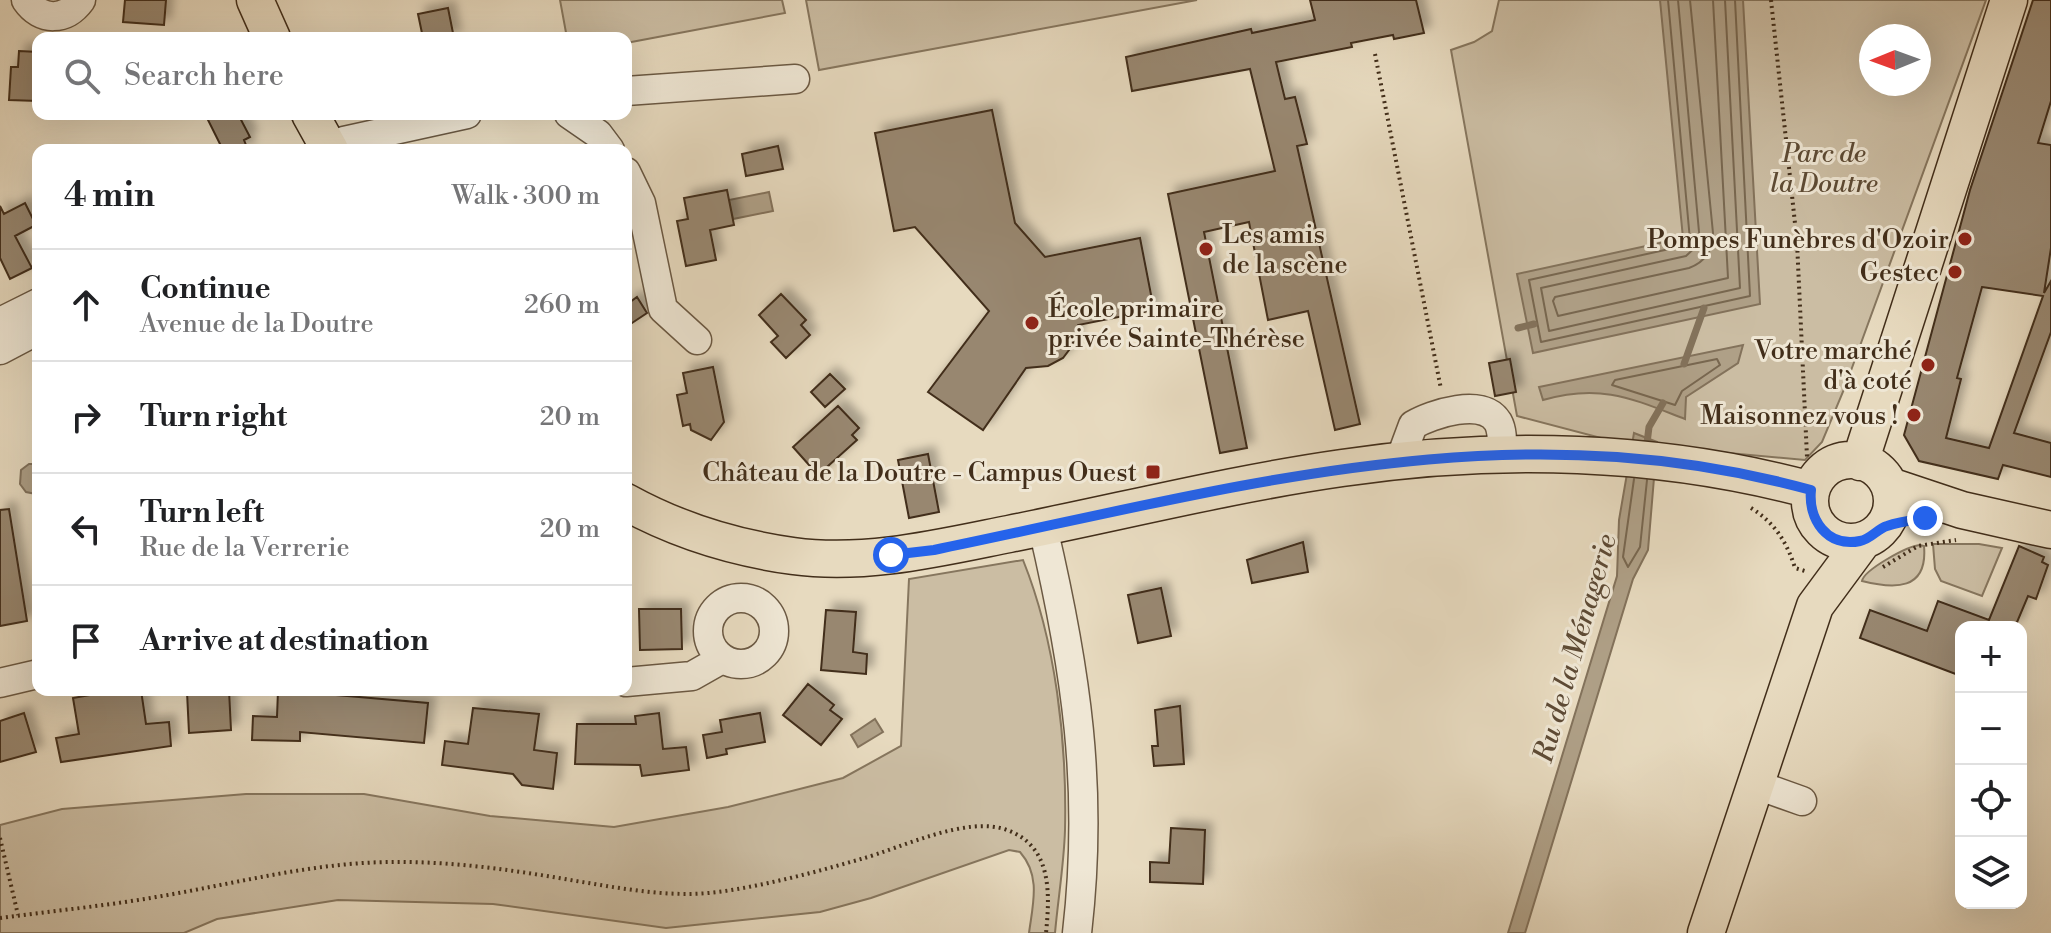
<!DOCTYPE html>
<meta charset="utf-8">
<style>
:root{--surface:#fff;--page:#f2f2f2;--text:#202124;--muted:#757577;--line:#e0e0e0}
body{margin:0;font-family:"Libre Bodoni",serif;background:var(--page);color:var(--text)}
.controls{position:absolute;right:24px;bottom:24px;display:grid;overflow:hidden;border-radius:16px;box-shadow:0 8px 32px #0002}
.controls button{width:72px;height:72px;display:grid;place-items:center;padding:0;border:0;border-bottom:2px solid var(--line);background:var(--surface);color:var(--text);font:40px sans-serif}
.compass{position:absolute;left:1859px;top:24px;width:72px;height:72px;border-radius:50%;background:var(--surface);box-shadow:0 8px 32px #0002;rotate:269deg}
.stop{position:absolute;width:24px;height:24px;margin:-18px;border:6px solid #2563eb;border-radius:50%;background:#fff}
.stop.end{background:#2563eb;border-color:#fff;box-shadow:0 2px 8px #0008}
.list{margin:0;padding:0;list-style:none}
h2{display:flex;justify-content:space-between;align-items:center;height:104px;margin:0;padding:0 32px;font-size:34px}
h2 small{font-size:26px;font-weight:400;color:var(--muted)}
.list li{display:grid;grid-template-columns:52px 1fr auto;gap:24px;align-items:center;box-sizing:border-box;height:112px;padding:0 32px;border-top:2px solid var(--line)}
.list b{display:block;font-size:30px;white-space:nowrap}
.list p{margin:0;font-size:26px;white-space:nowrap;color:var(--muted)}
.list em{font-size:26px;font-style:normal;color:var(--muted)}
.icon{flex:none;width:44px;height:44px;fill:none;stroke:currentColor;stroke-width:2;stroke-linecap:round;stroke-linejoin:round}
.map{position:relative;flex:none;width:2051px;height:933px;overflow:hidden}
.search{position:absolute;background:var(--surface);box-shadow:0 8px 32px #0002;left:32px;top:32px;width:600px;height:88px;display:flex;align-items:center;gap:20px;box-sizing:border-box;padding:0 28px;border-radius:16px;color:var(--muted);font-size:30px}
.panel{position:absolute;background:var(--surface);box-shadow:0 8px 32px #0002;left:32px;top:144px;width:600px;height:552px;border-radius:16px}
.map>svg:first-child{display:block}
</style>
<div class="map">
<svg width="2051" height="933" viewBox="0 0 2051 933">
<defs>
<filter id="shadow"><feDropShadow dx="7" dy="-7" stdDeviation="4" flood-color="#0004"/></filter>
</defs>
<rect width="100%" height="100%" fill="#e7dabf"/>
<filter id="stains"><feTurbulence type="fractalNoise" baseFrequency=".0025" numOctaves="4"/><feColorMatrix values="0 0 0 0 .2 0 0 0 0 .09 0 0 0 0 .02 0 0 0 .5 -.17"/></filter>
<radialGradient id="worn" r=".72"><stop offset=".6" stop-color="#630" stop-opacity="0"/><stop offset="1" stop-color="#630" stop-opacity=".3"/></radialGradient>
<path fill="#cbbda3" stroke="#86765e" stroke-width="2" fill-rule="evenodd" d="M560,0H782L785,13L626,43V38H567Z
M806,0H1197L819,70Z
M1499,0H1986L1845,387L1822,442L1805,460L1620,443L1517,416L1451,50L1474,42L1492,31ZM1871,36H1919V84H1871Z
M1933,544H1979L2002,548L1982,596L1941,581L1935,569Z
M1920,545L1924,546C1928,591 1894,589 1862,581C1864,570 1907,546 1920,545Z
M1023,560C1056,642 1067,742 1065,830C1064,864 1058,899 1055,933H1029C1033,903 1041,876 1020,852L1009,850L871,898L820,912L666,928L493,904L338,900L217,919L184,933H0V825L62,809L246,794H364L490,816L614,827L728,807L843,778L901,746L909,579Z"/>
<path fill="#afa087" stroke="#83725b" stroke-width="2" d="M1660,0H1743L1760,304L1533,353L1517,274L1683,238Z
M769,192L773,211L733,219L729,200Z
M1743,345L1738,363L1686,397L1685,419C1633,399 1601,383 1543,400L1539,387Z
M1634,433L1657,442L1648,550L1633,579L1525,933H1508L1617,576L1619,520Z
M29,464H38L36,494L26,492L20,484L21,470Z
M875,719L883,732L858,747L851,735Z"/>
<g fill="none" stroke-linecap="round" stroke-linejoin="round">
<path stroke="#786750" stroke-width="2" d="M1668,0L1690,240L1683,246L1529,280L1541,342L1750,296L1735,0
M1678,0L1700,243L1686,256L1541,288L1549,331L1740,288L1725,0
M1690,0L1713,233C1713,250 1705,262 1689,268L1555,297L1553,301L1558,316L1728,278L1713,0
M1717,359L1720,365L1682,391L1675,405L1612,385L1615,380Z
M1634,479L1623,557L1628,567L1640,547L1647,480"/>
<path stroke="#83725b" stroke-width="7" d="M1518,328L1534,324
M1684,364L1704,308
M1647,443L1649,427L1663,403"/>
</g>
<path fill="#988770" stroke="#422e1a" stroke-width="2" fill-rule="evenodd" filter="url(#shadow)" d="M125,0H166L164,25L123,22Z
M1310,0H1416L1424,33L1394,39L1393,35L1351,43L1352,47L1276,62L1285,99L1295,97L1307,144L1297,146L1360,424L1335,430L1308,311L1268,320L1249,222L1204,232L1247,448L1220,453L1168,194L1275,171L1250,69L1132,91L1126,57L1251,29L1252,33L1315,20Z
M2033,0H2051V101L2038,143L2051,145V248L2044,293L2051,281V332L2014,433L2051,443V477L2003,465L1998,479L1919,461L1904,435L1970,190ZM1982,287L2043,296L1989,448L1946,438L1961,379L1957,378Z
M448,8L454,38H423L418,14Z
M19,51L38,52V101L9,100L11,67H18Z
M992,110L1015,223L1045,257L1140,238L1154,310L1078,325L1072,346L1063,358L1048,366L1026,368L983,430L928,392L989,311L915,227L894,231L875,133Z
M219,114H238L250,137L244,140L248,150H223L208,120Z
M778,146L783,169L746,176L742,154Z
M727,190L734,225L710,230L716,260L686,266L677,221L688,219L684,198Z
M25,203L36,225L15,236L32,268L10,279L0,258V206L4,214Z
M781,294L806,320L801,325L810,335L786,358L771,342L778,336L759,315Z
M637,297L647,313L626,327V305Z
M1510,359L1516,392L1495,396L1489,363Z
M713,367L724,422L711,440L691,430L690,424L683,426L677,395L687,393L683,373Z
M830,374L845,389L825,407L811,392Z
M838,406L859,428L852,435L857,440L818,475L793,447Z
M928,454L939,512L909,518L898,460Z
M9,509L27,621L0,626V510Z
M1303,542L1308,572L1252,583L1247,560Z
M2019,546L2044,557L2042,562L2048,565L2036,599L2028,596L2015,627H1961V676L1860,638L1870,610L1927,631L1938,601L1989,620Z
M1161,588L1171,636L1138,643L1128,595Z
M639,609H681L682,649L640,650Z
M826,610L856,612L853,652L867,654L866,674L821,670Z
M808,684L834,705L830,710L842,719L821,745L783,715Z
M118,690H141L146,724L169,722L171,746L61,762L56,738L79,734L73,698Z
M229,690L231,730L189,733L187,692Z
M278,690L428,703L424,743L300,732V741L252,740L253,716L277,717Z
M1180,706L1184,764L1154,766L1152,746H1158L1155,710Z
M473,708L539,714L534,750L557,753L553,789L522,785L513,774L442,765L445,741L468,744Z
M24,713L36,752L0,762V721Z
M659,713L663,749L686,747L689,770L642,776L640,765L575,764L577,724H636L635,716Z
M760,713L765,742L726,749L727,754L707,758L703,735L722,732L720,720Z
M1171,828L1205,830L1203,884L1150,882V862L1169,863Z"/>
<g fill="none" stroke-linecap="round" stroke-linejoin="round">
<g stroke="#6b5943" stroke-width="31">
<path id="minor" d="M26,0C41,22 66,21 81,0
M626,91L795,79
M569,114L598,134L610,150
M337,150L344,141L467,114
M626,172L641,203L663,309L697,340
M0,322L38,303
M0,350L38,330
M1400,460L1413,425C1432,414 1483,397 1498,422C1503,431 1502,444 1502,454
M1043,528C1076,669 1094,788 1077,933
M708 631a33 33 0 1 1 66 0a33 33 0 1 1-66 0Z
M626,682L692,676L722,659
M0,683L38,674
M1757,785L1802,801"/>
</g>
<g stroke="#422e1a" stroke-width="39">
<path id="major" d="M255,0L272,38
M310,114L330,150
M1810 501a41 41 0 1 1 82 0a41 41 0 1 1-82 0Z
M1860,462L2009,0
M1890,486L1962,510L2051,530
M626,502C677,530 735,548 793,556C865,566 939,548 1009,534C1120,512 1230,484 1342,468C1498,445 1659,449 1811,490
M1706,933L1815,606L1863,541"/>
</g>
<path stroke="#422e1a" stroke-width="4" stroke-dasharray="2 4" stroke-linecap="butt" d="M1771,0L1797,242L1807,457
M1375,54L1441,389
M1751,508C1774,522 1787,542 1795,568L1805,571
M1883,567L1918,546L1956,540
M0,838L18,915
M0,918C52,911 105,906 156,897C234,884 310,863 389,862C451,861 514,870 576,881C626,889 674,899 725,891C771,884 816,872 861,859C901,848 967,815 1007,830C1052,846 1050,893 1046,933"/>
<use href="#minor" stroke="#efe7d5" stroke-width="28"/>
<use href="#major" stroke="#e7dabf" stroke-width="36"/>
</g>
<g fill="none" stroke-linecap="round" stroke-linejoin="round">
<path stroke="#2563eb" stroke-width="10" d="M891,555L934,550C1232,489 1506,406 1811,490C1808,519 1827,548 1860,541C1871,539 1877,529 1887,526C1899,522 1913,520 1925,518"/>
</g>
<g fill="#8f2418" stroke="#efe7d5" stroke-width="3">
<circle cx="1965" cy="239" r="8"/>
<circle cx="1206" cy="249" r="8"/>
<circle cx="1955" cy="272" r="8"/>
<circle cx="1032" cy="323" r="8"/>
<circle cx="1928" cy="365" r="8"/>
<circle cx="1914" cy="415" r="8"/>
<rect x="1145" y="464" width="16" height="16" rx="4"/>
</g>
<g text-anchor="middle" stroke-width="6" stroke-linejoin="round" paint-order="stroke">
<g font-size="26" font-style="italic" fill="#5d4b35" stroke="#efe7d5">
<text x="1824" y="162">Parc de<tspan x="1824" dy="30">la Doutre</tspan></text>
</g>
<g font-size="26" fill="#422e1a" stroke="#efe7d5" text-anchor="end">
<text x="1222" y="243" text-anchor="start">Les amis<tspan x="1222" dy="30">de la scène</tspan></text>
<text x="1949" y="248">Pompes Funèbres d'Ozoir</text>
<text x="1939" y="281">Gestec</text>
<text x="1048" y="317" text-anchor="start">École primaire<tspan x="1048" dy="30">privée Sainte-Thérèse</tspan></text>
<text x="1912" y="359">Votre marché<tspan x="1912" dy="30">d'à coté</tspan></text>
<text x="1898" y="424">Maisonnez vous !</text>
<text x="1137" y="481">Château de la Doutre - Campus Ouest</text>
</g>
<g font-size="28" font-style="italic" fill="#5d4a35" stroke="#efe7d5">
<text transform="translate(1574 648) rotate(-74)" y="10">Ru de la Ménagerie</text>
</g>
</g>
<rect width="100%" height="100%" filter="url(#stains)"/>
<rect width="100%" height="100%" fill="url(#worn)"/>
</svg>
<div class="controls">
<button>+</button>
<button>−</button>
<button><svg class="icon" aria-label="locate" viewBox="0 0 24 24"><circle cx="12" cy="12" r="6"/><path d="M12 2v4M12 18v4M2 12h4M18 12h4"/></svg></button>
<button><svg class="icon" aria-label="layers" viewBox="0 0 24 24"><path d="M12 4l9 5-9 5-9-5zM3 14l9 5 9-5"/></svg></button>
</div>
<svg class="compass" viewBox="-18 -18 36 36"><path d="M0-13l5 13h-10z" fill="#e53935"/><path d="M0 13l5-13h-10z" fill="#757577"/></svg>
<div class="stop" style="left:891px;top:555px"></div>
<div class="stop end" style="left:1925px;top:518px"></div>
<div class="search"><svg class="icon" aria-label="search" viewBox="0 0 24 24"><circle cx="10" cy="10" r="6"/><path d="M15 15l6 6"/></svg>Search here</div>
<section class="panel">
<h2>4 min<small>Walk · 300 m</small></h2>
<ul class="list">
<li><svg class="icon" aria-label="ahead" viewBox="0 0 24 24"><path d="M12 20V5M6 11l6-6 6 6"/></svg><div><b>Continue</b><p>Avenue de la Doutre</p></div><em>260 m</em></li>
<li><svg class="icon" aria-label="right" viewBox="0 0 24 24"><path d="M7 20v-9h11M14 6l5 5-5 5"/></svg><div><b>Turn right</b></div><em>20 m</em></li>
<li><svg class="icon" aria-label="left" viewBox="0 0 24 24"><path d="M17 20v-9H6M10 6l-5 5 5 5"/></svg><div><b>Turn left</b><p>Rue de la Verrerie</p></div><em>20 m</em></li>
<li><svg class="icon" aria-label="arrive" viewBox="0 0 24 24"><path d="M6 21V4h12l-3 4 3 4H6"/></svg><div><b>Arrive at destination</b></div></li>
</ul>
</section>
</div>
